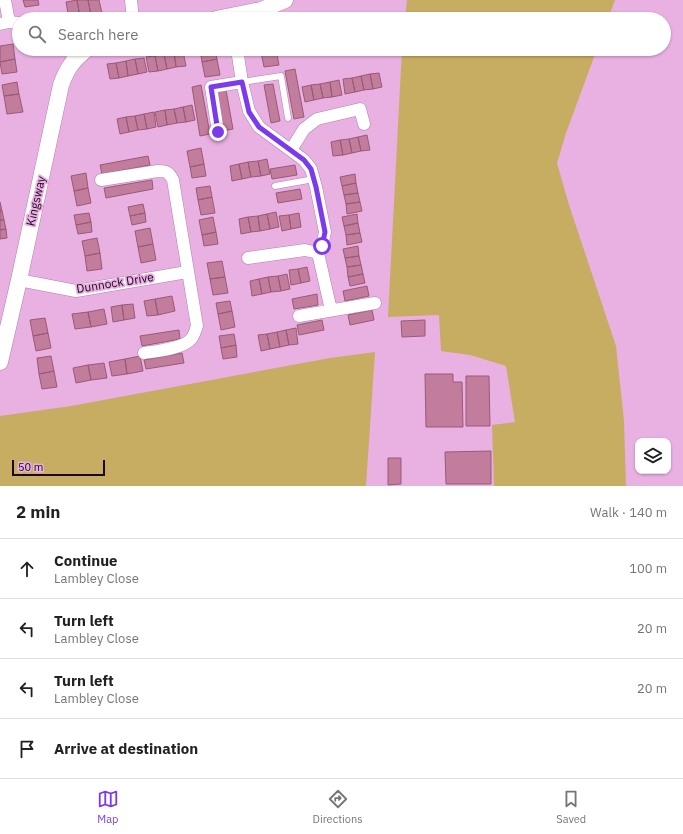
<!DOCTYPE html>
<meta charset="utf-8">
<style>
:root{--surface:#fff;--page:#f6f6f6;--text:#202124;--muted:#757577;--line:#e0e0e0;--accent:#7c3aed}
body{margin:0;font-family:"IBM Plex Sans",sans-serif;background:var(--page);color:var(--text)}
.controls{position:absolute;right:12px;bottom:12px;display:grid;overflow:hidden;border-radius:8px;box-shadow:0 1px 3px #0004}
.controls button{width:36px;height:36px;display:grid;place-items:center;padding:0;border:0;border-bottom:1px solid var(--line);background:var(--surface);color:var(--text);font:20px sans-serif}
.scale{position:absolute;left:12px;bottom:10px;width:93px;box-sizing:border-box;padding-left:4px;border:2px solid #1c081b;border-top:0;font-size:11px;line-height:14px;white-space:nowrap;color:#1c081b;-webkit-text-stroke:3px #e9b0e2;paint-order:stroke}
.stop{position:absolute;width:12px;height:12px;margin:-9px;border:3px solid #7c3aed;border-radius:50%;background:#fff}
.stop.end{background:#7c3aed;border-color:#fff;box-shadow:0 1px 4px #0008}
.list{margin:0;padding:0;list-style:none}
h2{display:flex;justify-content:space-between;align-items:center;height:52px;margin:0;padding:0 16px;font-size:17px}
h2 small{font-size:13px;font-weight:400;color:var(--muted)}
.list li{display:grid;grid-template-columns:26px 1fr auto;gap:12px;align-items:center;box-sizing:border-box;height:60px;padding:0 16px;border-top:1px solid var(--line)}
.list b{display:block;font-size:15px;white-space:nowrap}
.list p{margin:0;font-size:13px;white-space:nowrap;color:var(--muted)}
.list em{font-size:13px;font-style:normal;color:var(--muted)}
.icon{flex:none;width:22px;height:22px;fill:none;stroke:currentColor;stroke-width:2;stroke-linecap:round;stroke-linejoin:round}
.map{position:relative;flex:none;width:683px;height:486px;overflow:hidden}
.search{position:absolute;background:var(--surface);box-shadow:0 1px 3px #0004;left:12px;right:12px;top:12px;height:44px;display:flex;align-items:center;gap:10px;box-sizing:border-box;padding:0 14px;border-radius:22px;color:var(--muted);font-size:15px}
.sheet{height:292px;background:var(--surface)}
nav{display:flex;justify-content:space-around;align-items:center;box-sizing:border-box;height:56px;border-top:1px solid var(--line);background:var(--surface);font-size:11px;color:var(--muted)}
nav a{display:grid;justify-items:center;gap:2px}
nav .on{color:var(--accent)}
.map>svg:first-child{display:block}
</style>
<div class="map">
<svg width="683" height="486" viewBox="0 0 683 486">
<rect width="100%" height="100%" fill="#e9b0e2"/>
<path fill="#c7ad61" d="M407,0H615L608,19H405Z
M402,49H597L566,133L557,163L569,205L616,346L624,421L626,486H494L492,425L515,422L506,366L470,355L441,351L439,315L388,317Z
M375,352L366,486H0V416L71,406L330,358Z"/>
<path fill="#c27d9d" stroke="#9a5978" d="M23,0H38L39,5L25,7Z
M77,0L80,17L69,19L66,2Z
M77,0H88L91,15L80,17Z
M88,0H99L102,13L91,15Z
M379,16V19H370V17Z
M13,44L15,59L0,62V46Z
M200,49H215L217,59L202,62Z
M261,49H276L261,52Z
M276,49L279,65L264,67L261,52Z
M183,51L186,66L176,67L174,52Z
M174,52L176,67L167,69L164,54Z
M164,54L167,69L158,71L155,56Z
M155,56L158,71L149,72L146,57Z
M144,58L147,72L138,74L135,59Z
M15,59L17,72L2,74L0,62Z
M135,59L138,74L128,76L126,61Z
M217,59L220,75L205,77L202,62Z
M126,61L128,76L119,78L116,63Z
M116,63L119,78L110,79L107,64Z
M295,69L304,117L294,119L285,71Z
M379,73L382,87L373,89L370,74Z
M370,74L373,89L364,90L361,76Z
M361,76L364,90L355,92L352,78Z
M352,78L355,92L345,94L343,79Z
M339,80L342,95L332,97L330,82Z
M17,82L19,94L4,96L2,85Z
M330,82L332,97L323,98L320,84Z
M273,84L280,121L271,123L264,85Z
M320,84L323,98L314,100L311,85Z
M201,85L210,134L200,136L192,87Z
M311,85L314,100L305,102L302,87Z
M226,90L233,129L223,131L216,92Z
M19,94L23,112L7,114L4,96Z
M192,105L195,120L186,122L183,107Z
M183,107L186,122L177,123L174,109Z
M174,109L177,123L167,125L165,110Z
M165,110L167,125L158,127L155,112Z
M154,112L156,127L147,129L144,114Z
M144,114L147,129L138,130L135,116Z
M135,116L138,130L129,132L126,117Z
M126,117L129,132L120,134L117,119Z
M367,135L370,150L361,151L358,137Z
M358,137L361,151L352,153L349,139Z
M349,139L352,153L343,155L340,140Z
M340,140L343,155L333,156L331,142Z
M201,148L204,164L190,167L187,151Z
M148,156L150,165L102,174L100,165Z
M267,159L270,174L261,176L258,161Z
M258,161L261,176L251,177L248,162Z
M248,162L251,177L242,179L239,164Z
M204,164L206,176L192,178L190,167Z
M239,164L242,179L232,181L230,166Z
M295,165L297,175L272,179L270,169Z
M86,173L88,188L74,191L71,176Z
M355,174L356,183L342,186L340,177Z
M152,180L153,189L106,198L104,188Z
M356,183L358,193L344,195L342,186Z
M210,186L212,197L198,200L196,188Z
M88,188L91,203L77,206L74,191Z
M300,189L302,199L278,203L276,193Z
M358,193L360,202L346,204L344,195Z
M212,197L215,213L201,215L198,200Z
M0,202L2,211H0Z
M360,202L362,211L347,214L346,204Z
M143,204L145,213L130,216L128,207Z
M0,211H2L4,220H0Z
M276,212L279,227L270,229L267,214Z
M89,213L91,222L76,225L74,215Z
M145,213L146,222L132,225L130,216Z
M299,213L301,227L291,229L289,215Z
M267,214L270,229L260,231L258,216Z
M357,214L358,223L344,226L342,217Z
M289,215L291,229L282,231L279,216Z
M258,216L260,231L251,232L248,217Z
M213,217L216,232L202,235L199,220Z
M248,217L251,232L241,234L239,219Z
M0,220H4L6,229L0,230Z
M91,222L92,232L78,234L76,225Z
M358,223L360,233L346,235L344,226Z
M150,228L153,244L138,247L135,231Z
M6,229L7,238L0,239V230Z
M216,232L218,244L204,246L202,235Z
M360,233L362,242L347,245L346,235Z
M97,238L100,253L85,256L82,241Z
M153,244L156,260L141,263L138,247Z
M358,246L359,256L345,258L343,249Z
M100,253L102,269L87,271L85,256Z
M359,256L361,265L347,267L345,258Z
M222,261L225,277L210,279L207,263Z
M361,265L363,274L348,277L347,267Z
M307,267L310,281L301,283L298,269Z
M298,269L301,283L291,285L289,270Z
M287,274L290,289L281,291L278,276Z
M363,274L365,283L350,286L348,277Z
M278,276L281,291L271,292L268,277Z
M225,277L228,293L213,295L210,279Z
M268,277L271,292L262,294L259,279Z
M259,279L262,294L252,296L250,281Z
M367,286L369,296L345,301L343,291Z
M317,294L318,305L294,309L292,299Z
M172,296L175,311L158,315L155,299Z
M155,299L158,315L147,316L144,301Z
M230,301L232,311L218,314L216,303Z
M133,304L135,318L124,320L122,305Z
M122,305L124,320L113,322L111,307Z
M104,309L107,324L91,327L88,312Z
M372,310L374,320L350,325L348,315Z
M232,311L235,327L221,330L218,314Z
M88,312L91,327L75,329L72,314Z
M45,318L48,333L33,336L30,320Z
M322,320L324,330L299,335L297,325Z
M425,320V336L402,337L401,321Z
M296,328L298,344L289,345L286,330Z
M179,330L180,339L142,346L140,336Z
M286,330L289,345L280,347L277,332Z
M277,332L280,347L270,349L267,334Z
M48,333L51,348L36,351L33,336Z
M234,334L236,345L221,348L219,336Z
M267,334L270,349L261,351L258,335Z
M236,345L237,357L223,359L221,348Z
M182,353L184,363L146,369L144,360Z
M51,356L54,371L39,374L37,358Z
M140,356L143,371L127,374L125,359Z
M125,359L127,374L112,376L109,362Z
M104,363L107,378L91,380L88,365Z
M88,365L91,380L76,383L73,368Z
M54,371L57,387L42,389L39,374Z
M425,374H453V382H462L463,427H426Z
M466,376H489L490,426H466Z
M491,451V484H446L445,452Z
M388,458H401V484L388,485Z"/>
<g fill="none" stroke-linecap="round" stroke-linejoin="round">
<g stroke="#b47eae" stroke-width="7">
<path id="service" d="M242,82L281,76L288,118
M275,186L314,179"/>
</g>
<g stroke="#b47eae" stroke-width="13">
<path id="minor" d="M5,0L9,22
M131,0L133,19
M0,24L9,22L19,23
M67,49L76,57
M237,49L242,82L249,111L259,127L304,160L311,169L316,187L325,232L322,246L318,253L331,310
M218,132L211,87L242,82
M291,150L304,129L317,119L360,109L364,124
M101,180L158,171C166,171 169,172 173,180L197,326C195,331 194,337 190,340C181,349 156,351 144,353
M248,258L305,250L318,253
M19,280L76,291L187,272
M299,316L375,303"/>
</g>
<g stroke="#b47eae" stroke-width="17">
<path id="tertiary" d="M216,19L261,10L285,0
M0,362L19,280L61,85C67,68 73,60 87,49"/>
</g>
<use href="#service" stroke="#fff" stroke-width="6"/>
<use href="#minor" stroke="#fff" stroke-width="12"/>
<use href="#tertiary" stroke="#fff" stroke-width="16"/>
</g>
<g fill="none" stroke-linecap="round" stroke-linejoin="round">
<path stroke="#7c3aed" stroke-width="5" d="M218,132L211,87L242,82L249,112L259,127L304,160L311,169L316,187L325,232L322,246"/>
</g>
<g text-anchor="middle" stroke-width="3.5" stroke-linejoin="round" paint-order="stroke">
<g font-size="12" fill="#1c081b" stroke="#e9b0e2">
<text transform="translate(36 201) rotate(-77)" y="4">Kingsway</text>
<text transform="translate(115 283) rotate(-9)" y="4">Dunnock Drive</text>
</g>
</g>
</svg>
<div class="controls">
<button><svg class="icon" aria-label="layers" viewBox="0 0 24 24"><path d="M12 4l9 5-9 5-9-5zM3 14l9 5 9-5"/></svg></button>
</div>
<div class="scale">50 m</div>
<div class="stop" style="left:322px;top:246px"></div>
<div class="stop end" style="left:218px;top:132px"></div>
<div class="search"><svg class="icon" aria-label="search" viewBox="0 0 24 24"><circle cx="10" cy="10" r="6"/><path d="M15 15l6 6"/></svg>Search here</div>
</div>
<section class="sheet">
<h2>2 min<small>Walk · 140 m</small></h2>
<ul class="list">
<li><svg class="icon" aria-label="ahead" viewBox="0 0 24 24"><path d="M12 20V5M6 11l6-6 6 6"/></svg><div><b>Continue</b><p>Lambley Close</p></div><em>100 m</em></li>
<li><svg class="icon" aria-label="left" viewBox="0 0 24 24"><path d="M17 20v-9H6M10 6l-5 5 5 5"/></svg><div><b>Turn left</b><p>Lambley Close</p></div><em>20 m</em></li>
<li><svg class="icon" aria-label="left" viewBox="0 0 24 24"><path d="M17 20v-9H6M10 6l-5 5 5 5"/></svg><div><b>Turn left</b><p>Lambley Close</p></div><em>20 m</em></li>
<li><svg class="icon" aria-label="arrive" viewBox="0 0 24 24"><path d="M6 21V4h12l-3 4 3 4H6"/></svg><div><b>Arrive at destination</b></div></li>
</ul>
</section>
<nav>
<a class="on"><svg class="icon" aria-label="map" viewBox="0 0 24 24"><path d="M3 6l6-2 6 2 6-2v14l-6 2-6-2-6 2zM9 4v14M15 6v14"/></svg>Map</a>
<a><svg class="icon" aria-label="directions" viewBox="0 0 24 24"><path d="M12 3l9 9-9 9-9-9zM9 14v-3h6M13 9l2 2-2 2"/></svg>Directions</a>
<a><svg class="icon" aria-label="saved" viewBox="0 0 24 24"><path d="M7 4h10v16l-5-4-5 4z"/></svg>Saved</a>
</nav>
